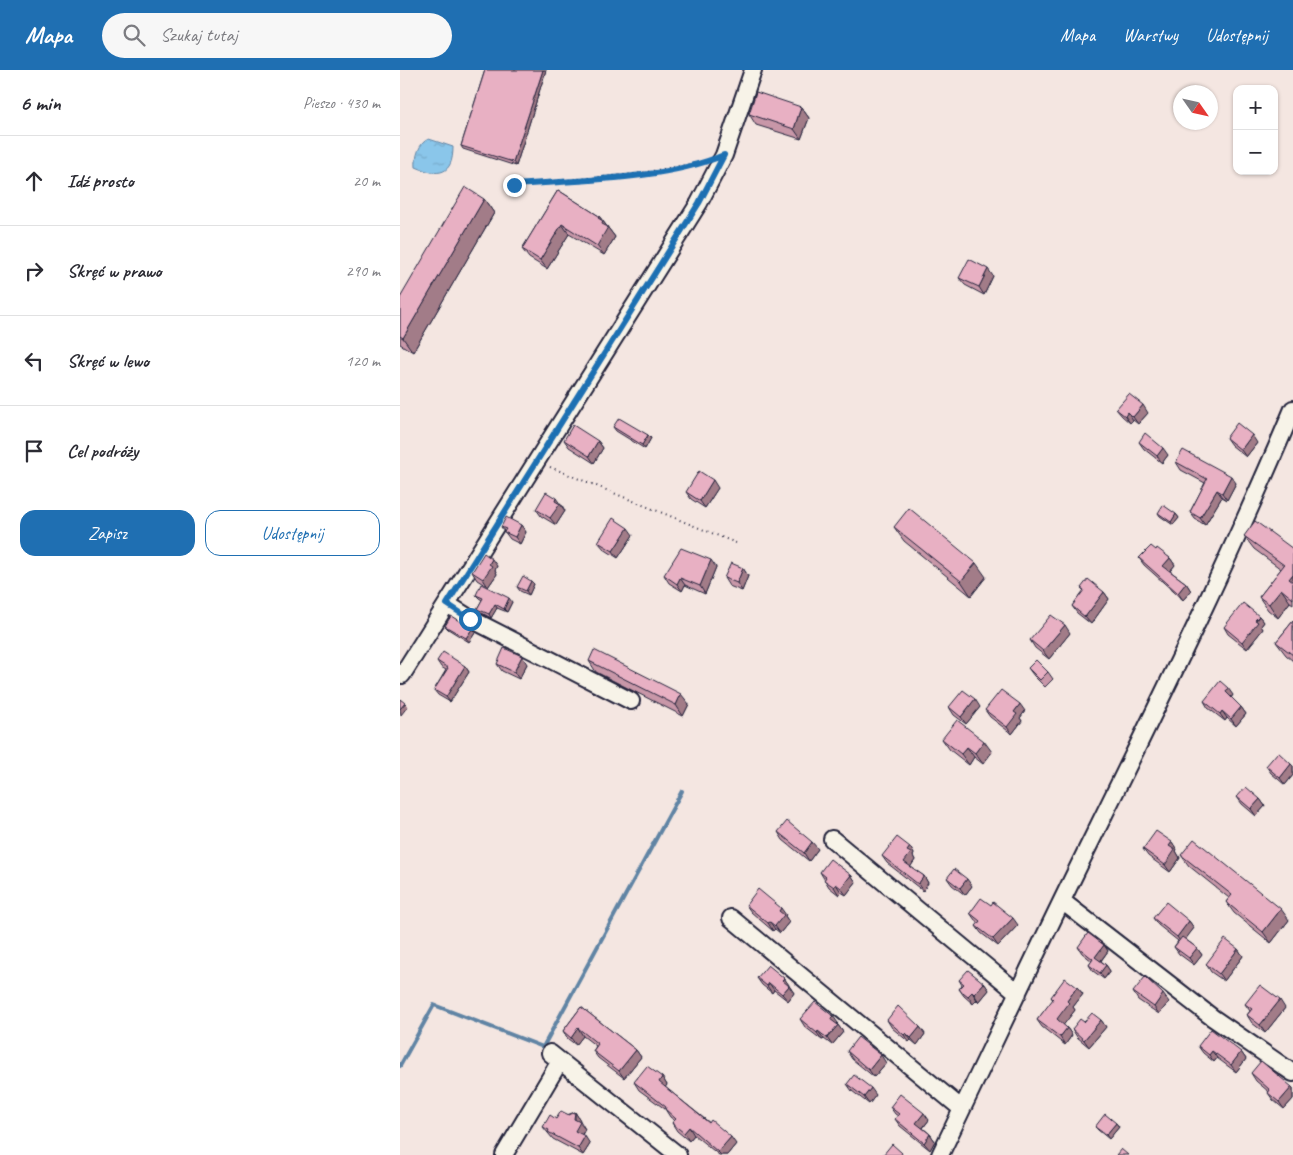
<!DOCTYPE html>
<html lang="pl">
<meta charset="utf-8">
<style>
:root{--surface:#fff;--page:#f7f7f7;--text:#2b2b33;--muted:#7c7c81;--line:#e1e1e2;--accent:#1f6fb2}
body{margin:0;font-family:Caveat,sans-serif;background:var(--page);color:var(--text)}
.controls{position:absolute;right:15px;top:15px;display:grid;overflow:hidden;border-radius:10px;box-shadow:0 1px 4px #0004}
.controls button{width:45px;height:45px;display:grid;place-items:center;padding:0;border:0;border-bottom:1px solid var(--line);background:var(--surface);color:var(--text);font:25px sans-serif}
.compass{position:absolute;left:773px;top:15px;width:45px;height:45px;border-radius:50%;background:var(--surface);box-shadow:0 1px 4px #0004;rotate:124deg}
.stop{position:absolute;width:15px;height:15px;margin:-11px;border:4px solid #1f6fb2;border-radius:50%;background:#fff}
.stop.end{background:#1f6fb2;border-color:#fff;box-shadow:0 1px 5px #0008}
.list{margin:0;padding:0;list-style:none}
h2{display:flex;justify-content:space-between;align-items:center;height:65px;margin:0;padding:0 20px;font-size:21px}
h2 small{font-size:16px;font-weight:400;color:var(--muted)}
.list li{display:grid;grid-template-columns:32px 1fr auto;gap:15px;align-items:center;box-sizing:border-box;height:90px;padding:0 20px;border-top:1px solid var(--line)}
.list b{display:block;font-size:19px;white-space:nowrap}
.list em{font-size:16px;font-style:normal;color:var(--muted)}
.actions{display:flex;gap:10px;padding:15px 20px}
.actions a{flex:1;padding:11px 0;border:1px solid var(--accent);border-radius:15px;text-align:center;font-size:18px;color:var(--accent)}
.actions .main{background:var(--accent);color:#fff}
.icon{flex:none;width:28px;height:28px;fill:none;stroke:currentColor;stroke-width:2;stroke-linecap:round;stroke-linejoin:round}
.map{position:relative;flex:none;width:893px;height:1085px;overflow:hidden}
header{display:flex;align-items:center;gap:30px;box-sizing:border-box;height:70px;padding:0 25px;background:var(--accent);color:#fff}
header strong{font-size:24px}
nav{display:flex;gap:28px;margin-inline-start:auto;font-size:18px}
.search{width:350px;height:45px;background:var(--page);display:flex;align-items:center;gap:12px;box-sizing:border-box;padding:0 18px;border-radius:28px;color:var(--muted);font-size:19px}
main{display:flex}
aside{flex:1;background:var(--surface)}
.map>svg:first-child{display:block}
</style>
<header>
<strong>Mapa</strong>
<div class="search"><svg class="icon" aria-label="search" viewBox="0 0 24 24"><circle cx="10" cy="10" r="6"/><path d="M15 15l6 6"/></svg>Szukaj tutaj</div>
<nav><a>Mapa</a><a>Warstwy</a><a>Udostępnij</a></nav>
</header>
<main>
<aside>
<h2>6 min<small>Pieszo · 430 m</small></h2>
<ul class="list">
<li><svg class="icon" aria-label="ahead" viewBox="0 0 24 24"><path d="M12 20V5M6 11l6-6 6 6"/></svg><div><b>Idź prosto</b></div><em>20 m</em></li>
<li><svg class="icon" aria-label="right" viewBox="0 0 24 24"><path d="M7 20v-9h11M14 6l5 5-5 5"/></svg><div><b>Skręć w prawo</b></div><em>290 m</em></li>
<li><svg class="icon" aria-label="left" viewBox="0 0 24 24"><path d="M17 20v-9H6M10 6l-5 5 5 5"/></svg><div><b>Skręć w lewo</b></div><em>120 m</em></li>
<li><svg class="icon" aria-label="arrive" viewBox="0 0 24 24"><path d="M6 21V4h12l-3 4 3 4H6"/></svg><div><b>Cel podróży</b></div></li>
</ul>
<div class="actions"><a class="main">Zapisz</a><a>Udostępnij</a></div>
</aside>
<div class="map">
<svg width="893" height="1085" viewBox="0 0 893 1085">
<defs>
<pattern id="water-ripples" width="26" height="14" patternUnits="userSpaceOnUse" patternTransform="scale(1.25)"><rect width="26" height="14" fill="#8ac6ea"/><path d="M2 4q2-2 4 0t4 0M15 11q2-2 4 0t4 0" fill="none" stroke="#77aaca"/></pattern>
</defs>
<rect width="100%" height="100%" fill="#f4e6e1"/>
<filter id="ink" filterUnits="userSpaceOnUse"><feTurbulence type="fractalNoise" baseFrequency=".02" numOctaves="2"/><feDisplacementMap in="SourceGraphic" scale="10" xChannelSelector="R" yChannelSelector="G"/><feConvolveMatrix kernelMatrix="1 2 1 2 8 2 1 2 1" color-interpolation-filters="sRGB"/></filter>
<g filter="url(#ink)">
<path fill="url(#water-ripples)" stroke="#6084a4" d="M29,69L53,77C53,105 39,107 16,97C15,87 19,72 29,69Z"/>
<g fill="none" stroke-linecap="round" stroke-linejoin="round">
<path stroke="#6084a4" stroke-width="4" d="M0,996L34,935L143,977L282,721"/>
<g stroke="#22223b" stroke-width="20">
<path id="minor" d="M47,534L71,549L231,631
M2,605L299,133L324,85L353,0
M432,769L618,923
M662,831L813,948L893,1003
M331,848L562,1039
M150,983L278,1085
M104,1085L160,991
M540,1085C591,979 641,872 693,767C763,625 832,484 893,339"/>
</g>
<path stroke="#22223b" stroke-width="2" stroke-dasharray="1 4" stroke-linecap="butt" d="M114,115L236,104L303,92
M150,397L336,473"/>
<use href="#minor" stroke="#f7f3e8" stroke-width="16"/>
</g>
<path fill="#c897a8" stroke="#22223b" d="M85,0H146L116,96L63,79L61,76Z
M401,37L409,48L401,69L356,55L349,44Z
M158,120L199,146L215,167L204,185L169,164L147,199L129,188L122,179Z
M84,129L94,143L13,282L0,274V228Z
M593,206L584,225L565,215L559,208Z
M716,339L748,343L738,354L733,350L730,353L722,346Z
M213,357L248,365L251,368L245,379L216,361Z
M826,368L857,373L846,387L831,375Z
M164,370L198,371L203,378L194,393L169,377Z
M739,372L768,385L762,393L744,379Z
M776,392L836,413L827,430L822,427L805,455L795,449L790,442L805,413L781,400Z
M318,418L305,438L291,429L286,422Z
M162,435L165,441L156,455L141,446L136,439Z
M758,443L776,444L779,448L773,455L760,446Z
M121,455L126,462L120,474L110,469L101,457Z
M494,457L586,507L571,526L504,471Z
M233,465L218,488L204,479L198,472Z
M844,466L893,479V534L890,532L878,548L868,540L859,527L881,499L854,479Z
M756,480L770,488L775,495L770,501L786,513L791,521L783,530L744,495L739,488Z
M97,496L95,500L97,504L88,517L77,510L72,502Z
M316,497L305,524L285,515L282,521L269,513L264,505Z
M343,498L348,506L342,521L329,516L324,508Z
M134,514L129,525L120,521L117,517Z
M681,518L704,522L709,529L691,554L677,543L672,536L684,521Z
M76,525L112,532L107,542L97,538L91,548L80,542L77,539L82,530L79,528Z
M859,546L864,552L861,556L863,559L847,579L828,564L824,557Z
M893,551V591L886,585L876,572Z
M45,556L72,559L75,563L69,572L48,559Z
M670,563L649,589L635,578L630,570Z
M37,591L65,596L69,602L50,632L38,625L34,620L46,600L41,597Z
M189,591L289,634L283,646L196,602Z
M97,594H127L119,609L102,601Z
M628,598L648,602L653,609L645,617L634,606Z
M833,625L831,628L841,637L846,644L836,656L827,648L825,651L808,638L804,631Z
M549,637H580L566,654L554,645Z
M585,640L625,641L620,648L622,651L612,664L590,647Z
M542,669L592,682L583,694L574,687L569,695L550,680Z
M891,694L893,696V705L885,715L871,703L866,696Z
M837,727L860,729L865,736L856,746L842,734Z
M378,762L418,779L409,791L383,770Z
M772,772L777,780L776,781L780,788L770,802L748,786L743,779Z
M510,777L514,784L513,786L515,790L510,797L524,806L528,813L523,821L487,793L482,786Z
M781,785L889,850L871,873L834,843L826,832L829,828L789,796Z
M420,802L451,805L456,812L446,825L441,822L439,825L429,817Z
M547,808L572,816L565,825L552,815Z
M346,835L386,845L385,846L389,852L380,863L375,859L373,861L351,842Z
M570,843L618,855L598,876L581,863L576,856L579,853L575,850Z
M753,848L789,851L794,858L785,869L797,878L802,885L794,895L779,884L774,877L778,871L758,855Z
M704,875L708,881L701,891L706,895L710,901L704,909L693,901L689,895L692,891L682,883L678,877Z
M838,879L843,886L824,911L811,902L806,894Z
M357,908H384L394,923L388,931L374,920L372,923L362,915Z
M559,910L584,913L589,920L579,932L577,930L573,934L564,926L559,919L562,915Z
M677,917L683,924L673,937L675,940L663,955L667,958L672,965L665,975L642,957L637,950L653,930L651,927Z
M733,922L769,932L759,944L738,930Z
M845,934L885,938L865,963L852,953L847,945L850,941Z
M181,937L236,980L241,987L224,1008L198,988L193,981L196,976L183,966L176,975L168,969L163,961Z
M400,949L438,953L437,954L443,962L432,975L424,969L422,970L405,957Z
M487,950L520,957L525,964L517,975L511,970L509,972L492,958Z
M701,950L706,957L689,977L677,967L672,959L684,952Z
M798,976L841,982L846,989L836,1002L817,988L814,992L803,983Z
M447,981L486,993L474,1007L452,989Z
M851,1003L892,1017L893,1018V1029L884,1039L873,1030L868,1023L869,1022L856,1011Z
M262,1007L267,1015L265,1017L336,1074L327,1085H319L294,1065L289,1071L277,1061L272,1053L274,1050L270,1047L265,1039L239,1020L234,1012Z
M447,1014L476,1025L469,1034L452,1021Z
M490,1037L529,1050L523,1058L530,1064L535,1071L530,1080L500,1056L495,1049L498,1046L495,1044Z
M175,1042L185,1059L182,1065L190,1074L183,1085L153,1069L143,1057L156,1049Z
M716,1053L719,1057L709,1069L698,1060L695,1057Z"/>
<path fill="#a27b88" stroke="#22223b" d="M143,0H146L116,96L113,92Z
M401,37L409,48L401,69L394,59Z
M84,129L94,143L13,282L3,268Z
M199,146L215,167L204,185L197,176L198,148Z
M162,154L169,164L147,199L140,190Z
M588,199L593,206L584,225L579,217Z
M743,335L748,343L738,354L733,347Z
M728,342L733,350L730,353L725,346Z
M248,365L251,368L245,379L242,375Z
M852,365L857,373L846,387L841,380Z
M198,371L203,378L194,393L189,386Z
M763,378L768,385L762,393L757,386Z
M831,406L836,413L827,430L822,423Z
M313,410L318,418L305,438L300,431Z
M817,420L822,427L805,455L800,448Z
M156,428L165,441L156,455L150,448L155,431Z
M776,444L779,448L773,455L771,452Z
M121,455L126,462L120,474L115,467Z
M228,458L233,465L218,488L213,481Z
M770,488L775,495L768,503L763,496Z
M92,489L97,496L95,500L97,504L88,517L83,509L89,494Z
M311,490L316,497L305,524L300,516Z
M576,493L586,507L571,526L561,511Z
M343,498L348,506L342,521L337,513Z
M893,504V515L889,509Z
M280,508L285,515L282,521L277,514Z
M131,511L134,514L129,525L126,521Z
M786,513L791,521L783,530L778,523Z
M881,519L890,532L878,548L869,534Z
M704,522L709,529L691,554L685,547Z
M109,528L112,532L107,542L104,539Z
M95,534L97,538L91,548L89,544Z
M859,546L864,552L861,556L863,559L847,579L842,572Z
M665,555L670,563L649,589L643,581Z
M72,559L75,563L69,572L66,568Z
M122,586L127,594L119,609L114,602Z
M65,596L69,602L50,632L46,627Z
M828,618L833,625L830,629L826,622Z
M281,624L289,634L283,646L276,635Z
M575,629L580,637L566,654L561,647Z
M5,633L8,636L1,645L0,639Z
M620,634L625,641L620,648L622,651L612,664L607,657L614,642Z
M841,637L846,644L836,656L831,649Z
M822,641L827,648L825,651L820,644Z
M584,671L592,682L583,694L575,683Z
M567,677L574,687L569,695L561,684Z
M891,694L893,696V705L885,715L880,708Z
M860,729L865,736L856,746L851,739Z
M412,772L418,779L409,791L404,783Z
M772,772L777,780L776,781L780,788L770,802L765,795L769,776Z
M510,777L514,784L513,786L515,790L509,799L504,792L507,781Z
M451,805L456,812L446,825L441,818Z
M524,806L528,813L523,821L518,814Z
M567,809L572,816L565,825L560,818Z
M436,814L441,822L439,825L434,817Z
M381,838L386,845L385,846L389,852L380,863L375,856L379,841Z
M881,839L889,850L871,873L863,862Z
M613,848L618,855L598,876L593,869Z
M789,851L794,858L782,874L777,867Z
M370,852L375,859L373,861L368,853Z
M704,875L708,881L699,893L695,887Z
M797,878L802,885L794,895L789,888Z
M838,879L843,886L824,911L819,904Z
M706,895L710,901L704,909L700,903Z
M384,908L389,915L388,917L382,910Z
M369,913L374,920L372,923L367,916Z
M584,913L589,920L579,932L574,924Z
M389,916L394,923L388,931L382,924Z
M677,917L683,924L673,937L675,940L662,957L657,949L667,931Z
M572,922L577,930L573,934L568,926Z
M763,924L769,932L759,944L754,937Z
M880,930L885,938L865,963L860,955Z
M433,946L438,953L435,956L430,949Z
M701,950L706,957L689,977L684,970Z
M438,955L443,962L432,975L427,968Z
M520,957L525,964L517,975L511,968Z
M178,958L183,966L176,975L171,968Z
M667,958L672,965L665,975L660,967Z
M418,961L424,969L422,970L417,963Z
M506,963L511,970L509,972L504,965Z
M236,980L241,987L224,1008L219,1001Z
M812,981L817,988L814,992L809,985Z
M841,982L846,989L836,1002L831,995Z
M481,985L486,993L474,1007L469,1000Z
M262,1007L267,1015L264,1019L259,1012Z
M892,1017L893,1018V1029L884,1039L879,1032Z
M471,1018L476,1025L469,1034L464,1027Z
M175,1042L180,1050L179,1052L185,1059L180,1068L175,1061Z
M524,1043L529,1050L521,1060L516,1053Z
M716,1053L719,1057L709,1069L706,1065Z
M289,1057L294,1065L289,1071L284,1063Z
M530,1064L535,1071L530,1080L524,1073Z
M185,1066L190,1074L183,1085L178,1078Z
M331,1067L336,1074L327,1085H321L318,1082Z"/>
<path fill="#e8b0c3" stroke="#22223b" d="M85,0H143L113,92L61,76Z
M356,22L401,37L394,59L349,44Z
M65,117L84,129L3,268L0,266V228Z
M158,120L199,146L198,148L203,151L202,154L208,157L197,176L162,154L140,190L122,179Z
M569,189L588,199L579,217L559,208Z
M729,324L743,335L733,347L728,342L725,346L716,339Z
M219,348L248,365L242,375L213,357Z
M837,353L852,365L841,380L826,368Z
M173,355L198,371L189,386L164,370Z
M745,363L763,378L757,386L739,372Z
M783,380L831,406L822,423L817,420L800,448L790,442L807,409L776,392Z
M299,401L313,410L300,431L286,422Z
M146,422L156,428L155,431L160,434L150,448L136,439Z
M763,435L776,444L771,452L758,443Z
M509,438L576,493L561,511L494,457Z
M106,447L121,455L115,467L104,462L106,459L101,457Z
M213,448L228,458L213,481L198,472Z
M855,451L893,479V504L889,509L893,512V529L881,519L869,534L859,527L884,495L844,466Z
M751,476L756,480L757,478L770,488L763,496L786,513L778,523L739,488Z
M281,478L311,490L300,516L280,508L277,514L264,505Z
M84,483L92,489L89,494L92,496L83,509L72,502Z
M331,493L343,498L337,513L324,508Z
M123,506L131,511L126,521L117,517Z
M688,509L704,522L685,547L672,536L684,520L681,518Z
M81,514L109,528L104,539L95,534L89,544L77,539L83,528L76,525Z
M843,533L859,546L855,550L858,552L842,572L824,557Z
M651,545L665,555L643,581L630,570Z
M51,546L72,559L66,568L45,556Z
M893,551V585L876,572Z
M104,578L122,586L114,602L97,594Z
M194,580L281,624L276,635L189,591Z
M43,582L65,596L46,627L34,620L48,598L37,591Z
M636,590L648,602L640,610L628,598Z
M820,611L828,618L826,622L841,637L831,649L822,641L820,644L804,631Z
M563,620L575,629L561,647L549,637Z
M601,620L620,634L614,642L617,644L607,657L585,640Z
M0,629L5,633L0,639Z
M557,650L584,671L575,683L567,677L561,684L542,669Z
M878,682L891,694L880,708L866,696Z
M846,717L860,729L851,739L837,727Z
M387,751L412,772L404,783L378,762Z
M756,761L772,772L769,776L775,780L765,795L743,779Z
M497,767L510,777L507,781L511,783L504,792L524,806L518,814L482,786Z
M794,769L881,839L863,862L826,832L832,825L781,785Z
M430,789L451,805L441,818L436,814L434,817L424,810L426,807L420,802Z
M554,799L567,809L560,818L547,808Z
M358,819L381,838L379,841L384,845L375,856L370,852L368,853L346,835Z
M581,828L591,835L593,832L613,848L593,869L576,856L580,851L570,843Z
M766,832L789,851L777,867L753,848Z
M688,863L704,875L695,887L706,895L700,903L689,895L693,889L678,877Z
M782,867L797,878L789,888L774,877Z
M825,869L838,879L819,904L806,894Z
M368,895L384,908L382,910L389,916L382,924L369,913L367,916L357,908Z
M568,900L584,913L574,924L572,922L568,926L559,919L564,914L559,910Z
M745,907L763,924L754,937L733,922Z
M665,908L677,917L667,931L669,933L657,949L667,958L660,967L637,950L653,929L651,927Z
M860,915L880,930L860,955L847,945L852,939L845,934Z
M415,932L433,946L430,949L438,955L427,968L418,961L417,963L400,949Z
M498,936L520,957L511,968L506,963L504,965L487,950Z
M181,937L236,980L219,1001L193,981L198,974L178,958L171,968L163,961Z
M692,943L701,950L684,970L672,959L680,949L684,952Z
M811,959L841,982L831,995L812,981L809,985L798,976Z
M458,967L481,985L469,1000L447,981Z
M861,991L892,1017L879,1032L868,1023L870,1020L851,1003Z
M247,996L262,1007L259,1012L309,1053L311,1050L331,1067L318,1082L289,1057L284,1063L272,1053L276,1049L265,1039L266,1037L234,1012Z
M454,1005L471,1018L464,1027L447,1014Z
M500,1024L524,1043L516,1053L530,1064L524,1073L495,1049L499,1044L490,1037Z
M161,1041L169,1045L175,1042L174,1049L180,1052L175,1061L185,1066L178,1078L148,1062L149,1060L143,1057L150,1045L156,1049Z
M705,1044L716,1053L706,1065L695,1057Z
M492,1074L502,1083L501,1085H483Z
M721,1079L728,1085H716Z"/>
</g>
<g fill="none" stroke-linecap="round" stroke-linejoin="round" filter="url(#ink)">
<path stroke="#1f6fb2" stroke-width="6" d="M70,549L47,534L299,133L324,85C264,110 179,110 114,115"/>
</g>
</svg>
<div class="controls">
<button>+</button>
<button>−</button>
</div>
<svg class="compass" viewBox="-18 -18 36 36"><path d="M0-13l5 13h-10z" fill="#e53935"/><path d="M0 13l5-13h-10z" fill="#7c7c81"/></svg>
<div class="stop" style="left:70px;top:549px"></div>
<div class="stop end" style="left:114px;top:115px"></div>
</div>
</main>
